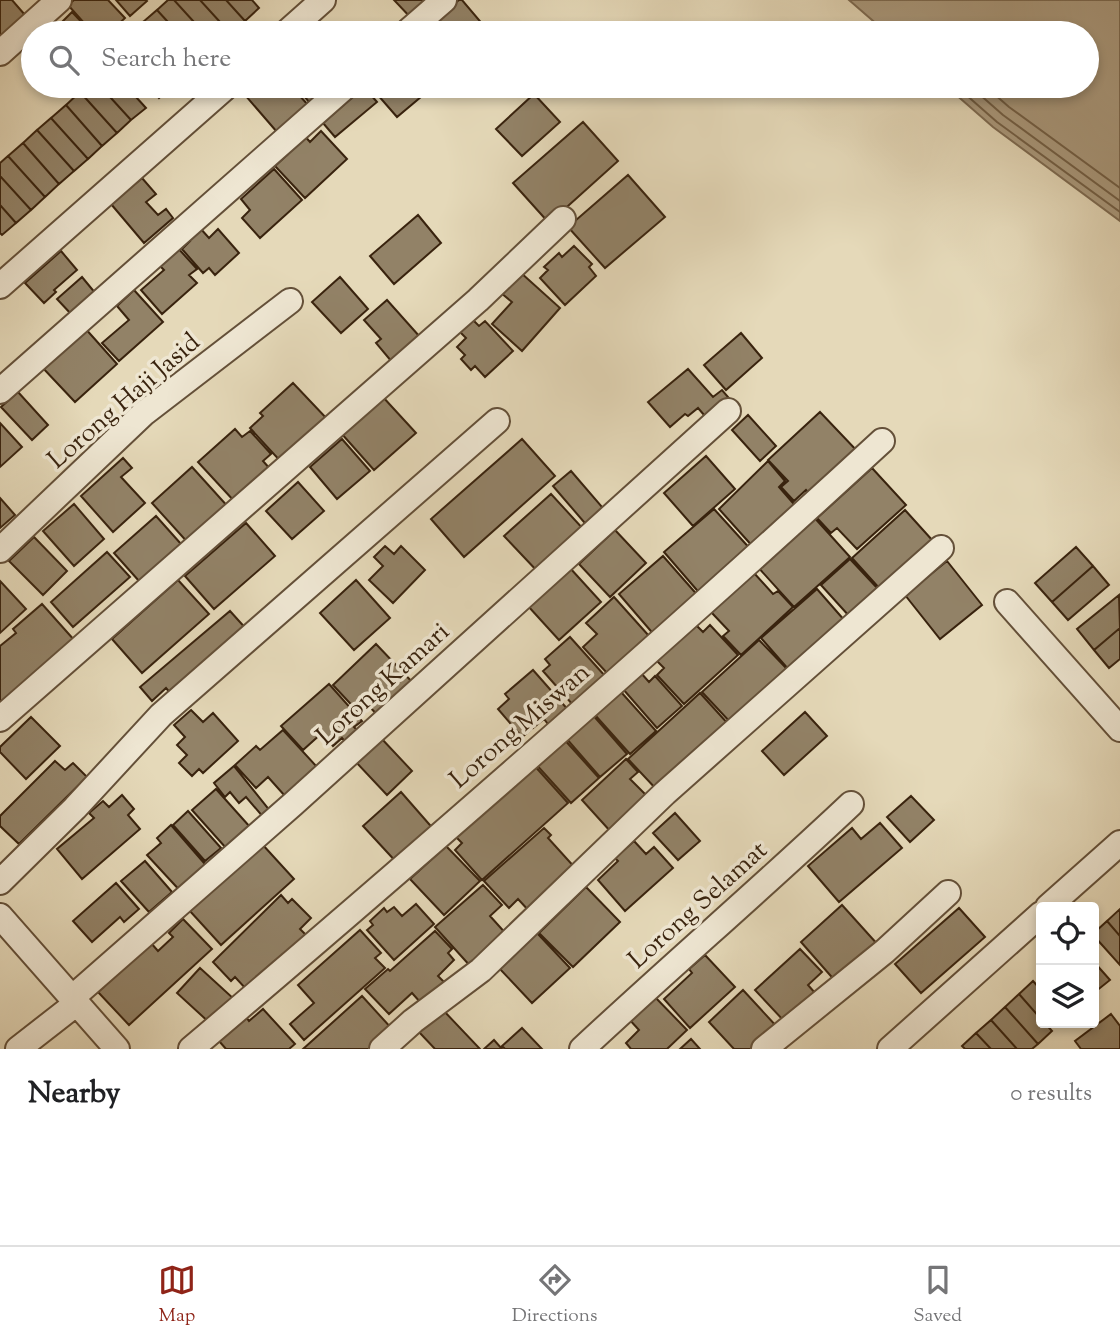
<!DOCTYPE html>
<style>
:root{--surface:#fff;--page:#f2f2f2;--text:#202124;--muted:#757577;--line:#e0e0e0;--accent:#8f2418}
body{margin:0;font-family:"Sorts Mill Goudy",serif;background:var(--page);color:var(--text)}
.controls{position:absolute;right:21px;bottom:21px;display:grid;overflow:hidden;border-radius:7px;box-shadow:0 4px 10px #0003}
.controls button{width:63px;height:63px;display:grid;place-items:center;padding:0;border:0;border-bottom:2px solid var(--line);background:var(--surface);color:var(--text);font:35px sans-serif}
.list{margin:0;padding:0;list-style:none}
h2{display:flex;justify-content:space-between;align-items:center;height:91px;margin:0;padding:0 28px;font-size:30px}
h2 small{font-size:23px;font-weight:400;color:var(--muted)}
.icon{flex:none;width:38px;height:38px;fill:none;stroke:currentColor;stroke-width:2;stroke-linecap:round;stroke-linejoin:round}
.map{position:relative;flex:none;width:1120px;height:1049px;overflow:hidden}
.search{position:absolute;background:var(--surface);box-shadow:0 4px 10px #0003;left:21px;right:21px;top:21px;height:77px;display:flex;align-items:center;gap:18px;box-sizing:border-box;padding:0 24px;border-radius:38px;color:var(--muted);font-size:26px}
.sheet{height:196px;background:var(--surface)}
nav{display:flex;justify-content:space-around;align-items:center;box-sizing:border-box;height:98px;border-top:2px solid var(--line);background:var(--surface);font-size:19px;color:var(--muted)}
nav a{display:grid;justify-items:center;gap:4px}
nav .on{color:var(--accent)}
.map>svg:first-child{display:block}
</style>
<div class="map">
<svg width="1120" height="1049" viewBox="0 0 1120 1049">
<rect width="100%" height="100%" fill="#e5d9b9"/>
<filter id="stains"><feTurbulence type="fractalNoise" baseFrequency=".00286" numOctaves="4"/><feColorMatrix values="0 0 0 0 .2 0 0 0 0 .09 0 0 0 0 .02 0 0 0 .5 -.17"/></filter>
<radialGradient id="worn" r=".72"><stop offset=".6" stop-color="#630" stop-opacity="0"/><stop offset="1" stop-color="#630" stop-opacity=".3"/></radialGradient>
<path fill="#ab9b7f" stroke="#7d6b52" stroke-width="2" d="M849,0H1120V221L993,127L946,86H1087V33H887Z"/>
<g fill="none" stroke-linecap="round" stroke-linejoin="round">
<path stroke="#725f46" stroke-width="2" d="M956,86L997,122L1120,212
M970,86L1003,115L1120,201
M985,86L1009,107L1120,188"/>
</g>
<path fill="#928267" stroke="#39230e" stroke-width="2" d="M0,0H12L25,15L0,37Z
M74,0H108L125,18L109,33H93L68,5Z
M116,0H146L147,1L130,16Z
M168,0H174L204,33H178L157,10Z
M174,0H200L230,33H204Z
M200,0H226L245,21L230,33Z
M226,0H252L259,8L245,21Z
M394,0H434L413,20Z
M459,0H462L490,33H433L427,26Z
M157,10L178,33H153L143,22Z
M72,12L92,33H67L59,25Z
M143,22L153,33H131Z
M88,86H100L131,120L117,133L80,92Z
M100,86H126L146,108L131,120Z
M148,86H172L159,98Z
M241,86H291L308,105L277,132L239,88Z
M295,86H333L311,104Z
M370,86H434L397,117Z
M364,87L377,102L335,137L323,123Z
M80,92L117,133L102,146L66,105Z
M534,94L560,122L522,156L496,129Z
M66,105L102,146L88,159L51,118Z
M51,118L88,159L74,171L37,130Z
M583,122L618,161L549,223L513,183Z
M37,130L74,171L59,184L23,143Z
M321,131L347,159L305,198L275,166L287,155L284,152L303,134L310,142Z
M23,143L59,184L45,197L8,156Z
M8,156L45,197L31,210L0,176V163Z
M274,169L302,200L260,238L242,218L250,210L241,199Z
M628,175L665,217L605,268L568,227Z
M0,176L31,210L16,223L0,205Z
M142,178L156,194L146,202L158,215L166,209L173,218L144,243L111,204Z
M0,205L16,223L2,235L0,233Z
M418,215L441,243L394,284L370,256Z
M200,228L209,238L218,229L239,253L215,275L209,268L203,273L182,249L190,241L188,238Z
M176,246L197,269L189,275L197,283L162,314L141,290L164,270L156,262Z
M574,246L592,264L589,267L596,276L565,305L540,278L548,270L544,267L559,253L562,257Z
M61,251L77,270L54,290L56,292L44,303L25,283Z
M520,272L560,308L522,351L492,324L512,302L501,293Z
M82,277L96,294L72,315L57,299Z
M340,277L368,309L341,333L312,302Z
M134,290L163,322L119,361L102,343L129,320L117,306Z
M387,300L420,337L392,362L376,343L381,339L364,320Z
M473,320L479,326L485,321L513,351L485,377L475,366L471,370L461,359L465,355L457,347L466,338L460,332Z
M84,327L117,364L75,402L41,366Z
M741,333L762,358L726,390L704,365Z
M688,369L713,397L722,390L734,404L711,423L698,408L688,416L685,414L670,427L648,402Z
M293,383L329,421L283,464L250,428L263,416L260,413Z
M18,392L48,425L32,440L1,407Z
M382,396L416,433L374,470L341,433Z
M820,412L859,453L812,496L806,490L794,501L781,487L788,481L768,460Z
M748,415L776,446L760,461L732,430Z
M0,423L22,447L0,467Z
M235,429L242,437L250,431L271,454L263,461L271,470L235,502L198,462Z
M342,439L370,471L337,499L310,467Z
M522,439L555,476L464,557L431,519Z
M706,456L735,489L693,526L664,493Z
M123,458L132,468L121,477L145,503L113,532L81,496Z
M768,461L785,481L779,487L799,510L755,549L719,509Z
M192,467L230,509L190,545L152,503Z
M872,468L906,505L857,549L837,528L831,533L817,518Z
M571,471L608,514L590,529L553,486Z
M298,482L324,511L292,539L266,511Z
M551,494L585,531L539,573L504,536Z
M0,498L15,515L0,528Z
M74,504L104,539L74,566L43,531Z
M714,509L753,552L702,596L664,552Z
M905,510L933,541L880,589L852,558Z
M812,515L850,557L794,607L756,565Z
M156,516L181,544L139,581L114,553Z
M246,523L275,556L214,609L185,576Z
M615,530L646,563L610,597L579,564Z
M34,537L67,571L43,595L9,561Z
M385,546L394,554L401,546L425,570L393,603L369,580L383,566L374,557Z
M1076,547L1093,566L1052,602L1035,583Z
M107,552L130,577L73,627L51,602Z
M663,556L700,598L656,637L619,594Z
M850,559L879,590L850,617L821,585Z
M947,561L982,605L940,639L905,595Z
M1093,566L1109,585L1068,620L1052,602Z
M570,568L601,602L559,640L528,606Z
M754,573L773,594L778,591L793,607L741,655L723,636L729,631L711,612Z
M178,580L209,614L142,673L112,639Z
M356,580L390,618L354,650L320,613Z
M0,581L26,609L0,633Z
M817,589L845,621L789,670L761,638Z
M1119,595L1120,628L1094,650L1077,629Z
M614,597L649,636L607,673L583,647L597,634L586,623Z
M42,604L75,641L3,704L0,701V646L16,633L13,629Z
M230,611L248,631L172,695L166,688L152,701L140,687Z
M694,623L703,632L710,625L738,655L684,704L657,675L664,668L655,659Z
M1120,628V659L1109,668L1094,650Z
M570,637L605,676L573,705L543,671L550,665L545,659Z
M759,640L788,670L731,723L702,692Z
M376,644L415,685L380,718L369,706L360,714L333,685Z
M533,670L570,712L551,728L544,719L522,737L498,709L509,699L505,694Z
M641,673L649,682L655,676L682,706L657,728L623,689Z
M329,684L362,721L354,727L359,732L347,744L342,738L333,746L322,733L303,750L281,726Z
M621,692L656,731L630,754L595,715Z
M700,693L730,726L658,791L628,759Z
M191,710L203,722L213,713L238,741L203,773L199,769L192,776L179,763L187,755L177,745L185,737L174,725Z
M805,712L827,736L784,775L762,751Z
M592,714L627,754L600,777L566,738Z
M31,717L60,746L26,779L0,752V747Z
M283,730L317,767L285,796L268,777L256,788L235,765L256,746L260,750Z
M562,737L599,778L571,803L534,762Z
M381,738L412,771L387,795L355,761Z
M626,759L638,772L630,779L648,797L611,832L582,800Z
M55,761L65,770L73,763L87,777L19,844L0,826V816Z
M532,763L568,803L482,880L455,850L462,843L455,836Z
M234,766L271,812L264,818L246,797L239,803L230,792L225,797L214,783Z
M216,789L250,827L226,848L192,810Z
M401,792L436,832L399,865L363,826Z
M122,795L134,809L128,815L140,829L82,879L57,849L94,818L89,813L103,801L109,807Z
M911,796L934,820L910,842L887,817Z
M188,811L221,848L205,861L173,825Z
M675,813L700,841L678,860L653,833Z
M880,823L902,848L839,902L808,866L852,828L861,839Z
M171,825L211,871L184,895L147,855L161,843L157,838Z
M544,828L551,835L548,838L577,870L530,912L518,899L509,908L484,881Z
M634,841L646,854L654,847L673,868L625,911L598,880L618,861L615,858Z
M262,844L294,879L221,945L189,910Z
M446,846L480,881L444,915L410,879Z
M145,861L172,892L149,912L121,881Z
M116,883L139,909L124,922L120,917L92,942L73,921Z
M483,885L502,905L490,916L508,936L472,968L435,927Z
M586,887L620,922L573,967L539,933Z
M281,895L288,903L292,899L311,918L300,929L311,940L246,989L235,977L231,981L213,962Z
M416,904L434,924L394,960L367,930L373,925L370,921L384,908L387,912L394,907L402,916Z
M842,905L879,946L837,983L801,942Z
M959,908L985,937L921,993L895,964Z
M1120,909V936L1107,921Z
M183,919L212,949L129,1025L98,992L151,943L158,951L173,937L169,933Z
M1107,921L1120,936V965L1094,936V933Z
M360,930L381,953L375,958L385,968L304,1040L290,1024L314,1003L298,985Z
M435,931L452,949L448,953L454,960L438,976L444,982L421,1003L412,993L389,1014L365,989L388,969L390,971Z
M537,933L570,968L532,1003L499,968Z
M800,949L822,972L808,985L815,993L784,1021L755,990Z
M705,955L735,987L690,1028L664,999L692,973L689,969Z
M1094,962L1110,980L1095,992L1094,991Z
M200,968L235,1000L212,1025L177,993Z
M1033,981L1041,990V1019L1019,994Z
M743,990L778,1028L755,1049H734L709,1022Z
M1019,994L1041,1019V1023H1045L1052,1031L1038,1044L1005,1007Z
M653,995L687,1030L667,1049H631L626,1043L639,1030L628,1018Z
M362,996L393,1030L372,1049H303Z
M1005,1007L1038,1044L1032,1049H1017L991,1020Z
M263,1009L295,1044L289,1049H226L219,1041L246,1017L249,1021Z
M443,1010L480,1049H435L419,1032Z
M1111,1014L1120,1026V1049H1081L1075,1041Z
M991,1020L1017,1049H991L976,1033Z
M522,1028L542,1049H505L502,1046Z
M976,1033L991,1049H965L962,1046Z
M691,1039L700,1049H680Z
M494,1040L502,1049H484Z"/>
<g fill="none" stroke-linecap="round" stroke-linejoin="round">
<g stroke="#645039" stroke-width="28">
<path id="street" d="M286,33L323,0
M406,33L444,0
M0,53L59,0
M0,286L227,86
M0,391L346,86
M0,550L143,414L290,301
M1007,602L1120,729
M0,719L478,300L563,219
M0,882L75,808L161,715L497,421
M1048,907L1120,843
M0,916L117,1049
M73,997L293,804L728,411
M18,1049L77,1003
M191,1049C425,850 657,648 882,441
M382,1049L413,1021L481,970L665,793L941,548
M582,1049C671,966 763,887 851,804
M764,1049L885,951L948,893
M890,1049L1041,914"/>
</g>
<use href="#street" stroke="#eee6d2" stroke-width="24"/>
</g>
<g text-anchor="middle" stroke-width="7" stroke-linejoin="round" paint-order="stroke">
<g font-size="26" fill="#39230e" stroke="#eee6d2">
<text transform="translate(123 400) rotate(-41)" y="9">Lorong Haji Jasid</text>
<text transform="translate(382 683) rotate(-42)" y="9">Lorong Kamari</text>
<text transform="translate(519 725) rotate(-41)" y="9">Lorong Miswan</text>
<text transform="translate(697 904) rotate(-42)" y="9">Lorong Selamat</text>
</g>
</g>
<rect width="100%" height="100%" filter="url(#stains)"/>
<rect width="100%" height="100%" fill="url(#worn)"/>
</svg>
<div class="controls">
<button><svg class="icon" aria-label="locate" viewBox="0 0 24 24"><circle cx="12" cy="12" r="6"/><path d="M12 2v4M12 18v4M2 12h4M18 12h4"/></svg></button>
<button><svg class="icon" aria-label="layers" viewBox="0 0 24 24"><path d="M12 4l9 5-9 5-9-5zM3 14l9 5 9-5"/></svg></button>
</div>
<div class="search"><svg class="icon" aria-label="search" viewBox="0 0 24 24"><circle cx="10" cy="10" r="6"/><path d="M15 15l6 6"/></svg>Search here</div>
</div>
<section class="sheet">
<h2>Nearby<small>0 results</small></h2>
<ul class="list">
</ul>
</section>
<nav>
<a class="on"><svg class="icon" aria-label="map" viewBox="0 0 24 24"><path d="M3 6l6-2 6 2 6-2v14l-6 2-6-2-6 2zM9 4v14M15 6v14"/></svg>Map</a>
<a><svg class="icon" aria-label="directions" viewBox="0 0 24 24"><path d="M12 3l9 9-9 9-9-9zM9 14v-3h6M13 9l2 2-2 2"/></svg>Directions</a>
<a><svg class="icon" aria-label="saved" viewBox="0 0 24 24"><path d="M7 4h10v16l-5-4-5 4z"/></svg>Saved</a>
</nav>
